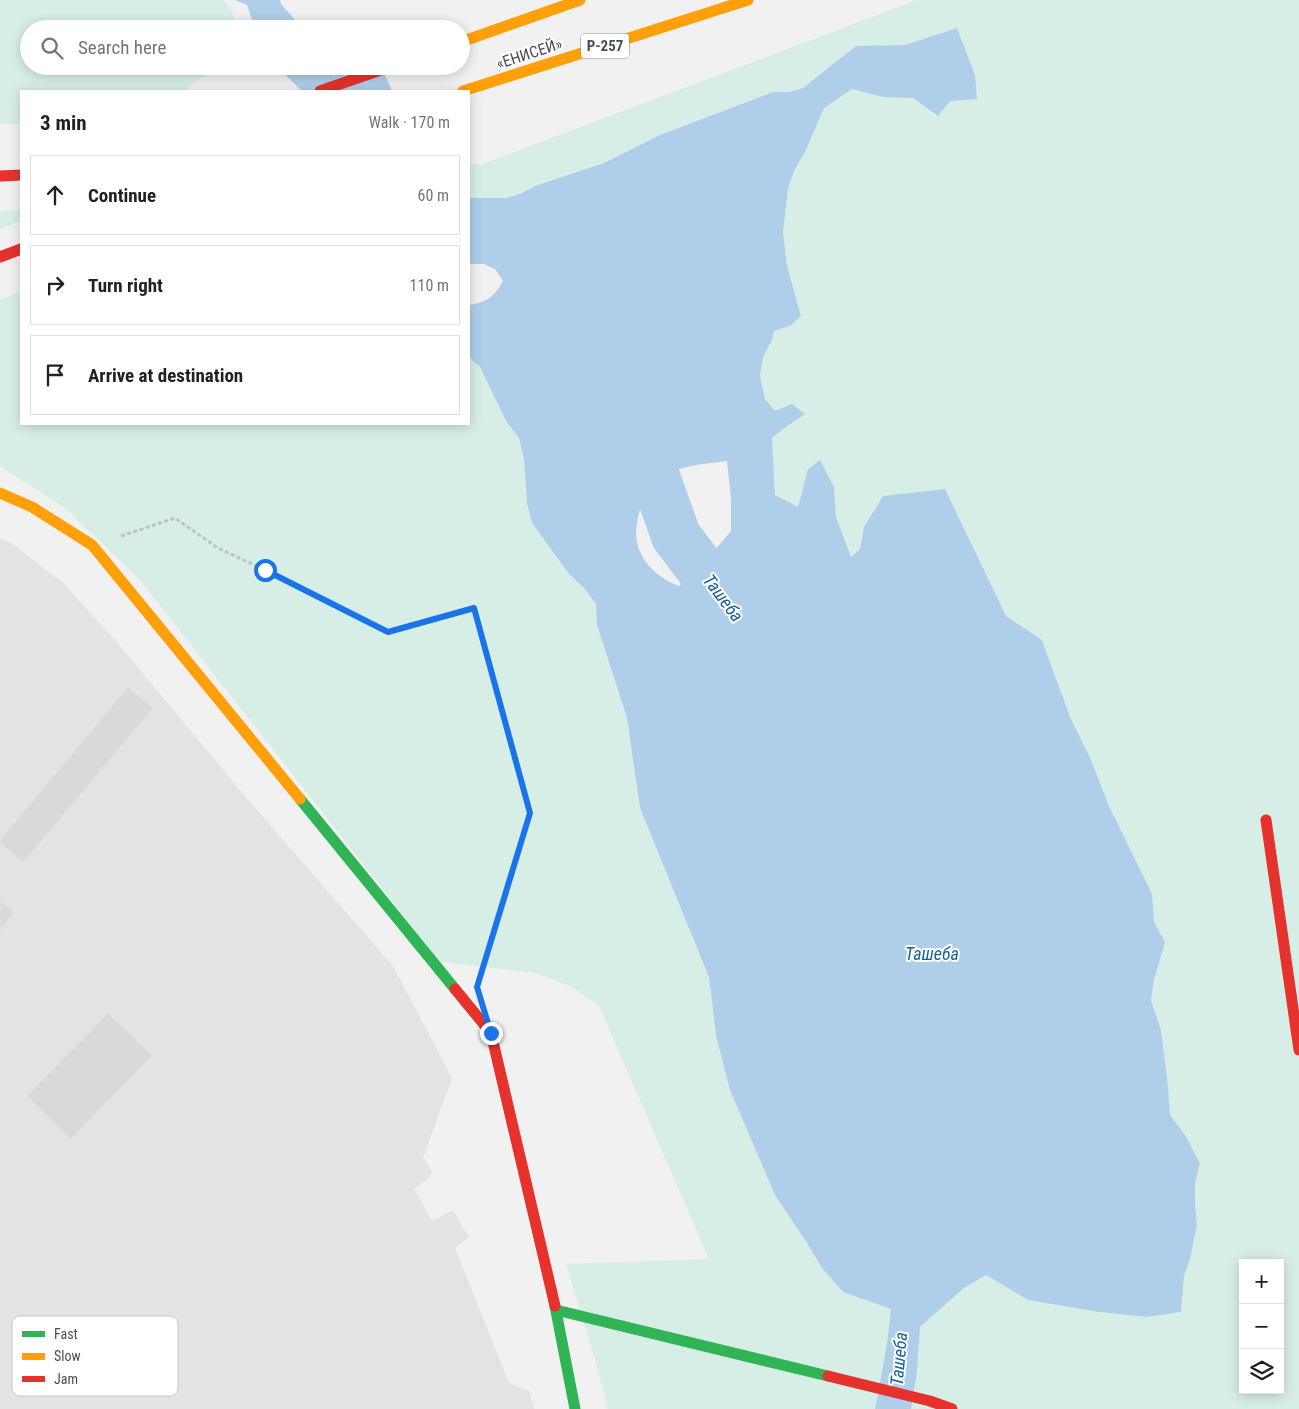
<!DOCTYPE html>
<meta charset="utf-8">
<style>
:root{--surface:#fff;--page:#f2f2f2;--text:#202124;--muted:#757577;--line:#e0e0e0}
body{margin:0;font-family:"Roboto Condensed",sans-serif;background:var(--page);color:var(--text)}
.controls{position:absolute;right:15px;bottom:15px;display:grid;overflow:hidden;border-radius:0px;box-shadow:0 2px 12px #0003}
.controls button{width:45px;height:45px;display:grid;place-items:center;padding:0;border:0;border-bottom:1px solid var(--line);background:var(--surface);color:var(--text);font:25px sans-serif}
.stop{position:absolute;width:15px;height:15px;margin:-11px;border:4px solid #1a73e8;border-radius:50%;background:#fff}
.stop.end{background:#1a73e8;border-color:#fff;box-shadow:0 1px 5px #0008}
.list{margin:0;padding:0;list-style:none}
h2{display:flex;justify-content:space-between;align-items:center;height:65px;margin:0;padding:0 20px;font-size:21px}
h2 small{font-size:16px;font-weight:400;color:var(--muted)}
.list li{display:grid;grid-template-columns:32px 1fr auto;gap:15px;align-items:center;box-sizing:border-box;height:80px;margin:0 10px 10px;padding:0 10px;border:1px solid var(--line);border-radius:0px}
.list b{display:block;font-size:19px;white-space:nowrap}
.list em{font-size:16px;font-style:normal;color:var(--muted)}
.icon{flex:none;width:28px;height:28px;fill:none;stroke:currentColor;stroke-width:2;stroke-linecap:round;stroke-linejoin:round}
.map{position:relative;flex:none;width:1299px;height:1409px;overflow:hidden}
.search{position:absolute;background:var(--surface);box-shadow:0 2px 12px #0003;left:20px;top:20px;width:450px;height:55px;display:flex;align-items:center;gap:12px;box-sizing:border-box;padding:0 18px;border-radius:28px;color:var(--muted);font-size:19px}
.panel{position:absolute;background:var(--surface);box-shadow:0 2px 12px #0003;left:20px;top:90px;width:450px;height:335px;border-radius:0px}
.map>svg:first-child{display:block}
</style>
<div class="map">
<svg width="1299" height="1409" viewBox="0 0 1299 1409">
<rect width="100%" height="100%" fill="#f1f1f1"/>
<path fill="#e3e3e6" d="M0,539L11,543L62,582L115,640L248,800L393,966L452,1078L423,1158L432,1171L430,1177L414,1189L432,1221L453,1210L469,1237L455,1248L509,1383L529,1391L534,1409H0Z"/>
<path fill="#d7eee6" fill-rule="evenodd" d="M0,0H223L231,9L238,29H29V66H219L183,91H21V124H0Z
M917,0H1299V1409H911L917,1372L920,1327L964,1288L986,1275L1028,1300L1099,1312L1147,1317L1181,1312L1184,1276L1190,1259L1197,1225L1195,1205V1183L1200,1163L1185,1135L1170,1115L1168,1086L1161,1030L1151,1000L1154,980L1165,942L1154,922L1152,894L1109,806L1091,760L1070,717L1042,640L1006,616L945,489L864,527L860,549L851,557L836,517L834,487L820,460L808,469L798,508L775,495L772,438L783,429L775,411L765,399L760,376L763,357L772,340L774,331L790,326L801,315L787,266L783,232L788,189L794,171L805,152L824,108L852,89L883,97L913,98L937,116L957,28L905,45L856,46L803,88L790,92H773L660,135L604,163L535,186L522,193L507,198H469V165L483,164ZM1243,1263H1280V1390H1243Z
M21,210V221L0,229V211Z
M21,292V424H469V357L480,367L506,421L519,438L524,459L527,503L532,523L569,574L584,588L596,604L597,625L627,718L640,808L709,977L716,1035L775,1195L807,1243L822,1268L843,1292L891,1309L887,1344L875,1409H608L596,1363L566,1264L709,1259L599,1006L570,986L536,973L440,962L140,580L65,508L0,466V299Z"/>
<path fill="#aecee9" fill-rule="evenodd" d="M235,0H280L281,4L303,29H255L247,5Z
M957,28L975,75L977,99L950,101L938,116L913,98L883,97L852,89L824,108L805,152L794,171L788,189L783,232L787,266L801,316L790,326L774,331L772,340L763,357L760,376L765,399L775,411L792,404L805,414L783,429L772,438L775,495L798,507L808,469L820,460L834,487L836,517L851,557L860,549L864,527L883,496L945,489L1006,616L1042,640L1070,717L1091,760L1109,806L1152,894L1154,922L1165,942L1154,980L1151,1000L1161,1030L1168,1086L1170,1115L1185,1135L1200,1163L1195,1183V1205L1197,1225L1190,1259L1184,1276L1181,1312L1147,1317L1099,1312L1028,1300L986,1275L964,1288L920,1327L917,1372L911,1409H875L887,1344L891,1309L843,1292L822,1268L807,1243L775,1195L730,1090L716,1035L709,977L640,808L627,718L597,625L596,604L584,588L569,574L532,523L527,503L524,459L519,438L506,421L480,367L469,357V305C487,302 494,297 503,281L495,269L484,264H469V198H507L522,193L535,186L604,163L660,135L773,92H790L803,88L856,46L905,45ZM727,461L731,499V531L703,564L679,586C655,577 635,557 636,530C637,515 644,498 647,484C675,466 695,465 727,461Z
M276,66H381L392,91H302Z"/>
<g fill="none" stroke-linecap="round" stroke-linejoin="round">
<path stroke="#aecee9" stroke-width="50" d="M633,414L676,536L741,622"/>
</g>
<path fill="#d8d9db" stroke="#e2e2e4" d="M128,687L153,708L23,863L0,843V840Z
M0,901L14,912L0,931Z
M108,1013L152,1056L71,1139L27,1096Z"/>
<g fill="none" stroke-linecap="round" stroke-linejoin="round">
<path stroke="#bbc5c5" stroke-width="3" stroke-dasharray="4 2.5" stroke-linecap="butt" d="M121,536L175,518L218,548L265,570L388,633L474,608L530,813L480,977"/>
<path stroke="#30b455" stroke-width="11" d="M300,799L455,989
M555,1306L575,1409
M556,1310L828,1376"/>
<path stroke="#ff9f0a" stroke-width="11" d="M461,42L580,0
M463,91L748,0
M0,493L32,507L92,545L300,799"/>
<path stroke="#e5322d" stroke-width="11" d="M320,91L392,66
M0,176L21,175
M0,257L21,249
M1266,820L1299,1050
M455,989L491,1033L555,1306
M828,1376L930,1401L952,1409"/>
</g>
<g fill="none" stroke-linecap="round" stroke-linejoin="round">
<path stroke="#1a73e8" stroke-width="6" d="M265,570L388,632L474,608L530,813L477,987L491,1033"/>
</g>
<g text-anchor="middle" stroke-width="4" stroke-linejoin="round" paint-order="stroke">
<rect fill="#fff" stroke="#80838d" stroke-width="1" x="581" y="33.5" width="48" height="25" rx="4"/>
<g font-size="15" font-weight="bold" fill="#494e5c">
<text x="605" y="51">Р-257</text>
</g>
<g font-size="16" fill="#494e5c" stroke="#fff">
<text transform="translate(529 53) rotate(-18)" y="6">«ЕНИСЕЙ»</text>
</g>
<g font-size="18" font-style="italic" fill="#1661a1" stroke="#fff">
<text transform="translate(723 598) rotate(53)" y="6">Ташеба</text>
<text x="932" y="960">Ташеба</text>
<text transform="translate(899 1359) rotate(-85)" y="6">Ташеба</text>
</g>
</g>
<rect x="12" y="1316" width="166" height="80" rx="8" fill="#fff" stroke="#c8cace" stroke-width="1"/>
<rect x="22" y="1331" width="23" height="6" fill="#30b455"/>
<rect x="22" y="1353" width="23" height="7" fill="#ff9f0a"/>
<rect x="22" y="1376" width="23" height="6" fill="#e5322d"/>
<g font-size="14" fill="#494e5c">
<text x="54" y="1339">Fast</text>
<text x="54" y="1361">Slow</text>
<text x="54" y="1384">Jam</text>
</g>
</svg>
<div class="controls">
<button>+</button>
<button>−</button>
<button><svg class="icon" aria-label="layers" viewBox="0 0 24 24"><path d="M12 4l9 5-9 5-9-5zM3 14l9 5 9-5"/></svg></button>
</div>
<div class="stop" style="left:265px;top:570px"></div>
<div class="stop end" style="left:491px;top:1033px"></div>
<div class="search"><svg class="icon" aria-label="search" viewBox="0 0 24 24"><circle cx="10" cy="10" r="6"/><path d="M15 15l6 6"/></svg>Search here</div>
<section class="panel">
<h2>3 min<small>Walk · 170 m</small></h2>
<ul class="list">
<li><svg class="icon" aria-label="ahead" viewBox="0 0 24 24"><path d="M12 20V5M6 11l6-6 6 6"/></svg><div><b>Continue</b></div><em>60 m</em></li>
<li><svg class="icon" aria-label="right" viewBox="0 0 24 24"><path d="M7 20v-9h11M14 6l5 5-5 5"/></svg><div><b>Turn right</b></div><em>110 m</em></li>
<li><svg class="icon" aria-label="arrive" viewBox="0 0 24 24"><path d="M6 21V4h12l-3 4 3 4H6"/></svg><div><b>Arrive at destination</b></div></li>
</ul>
</section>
</div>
